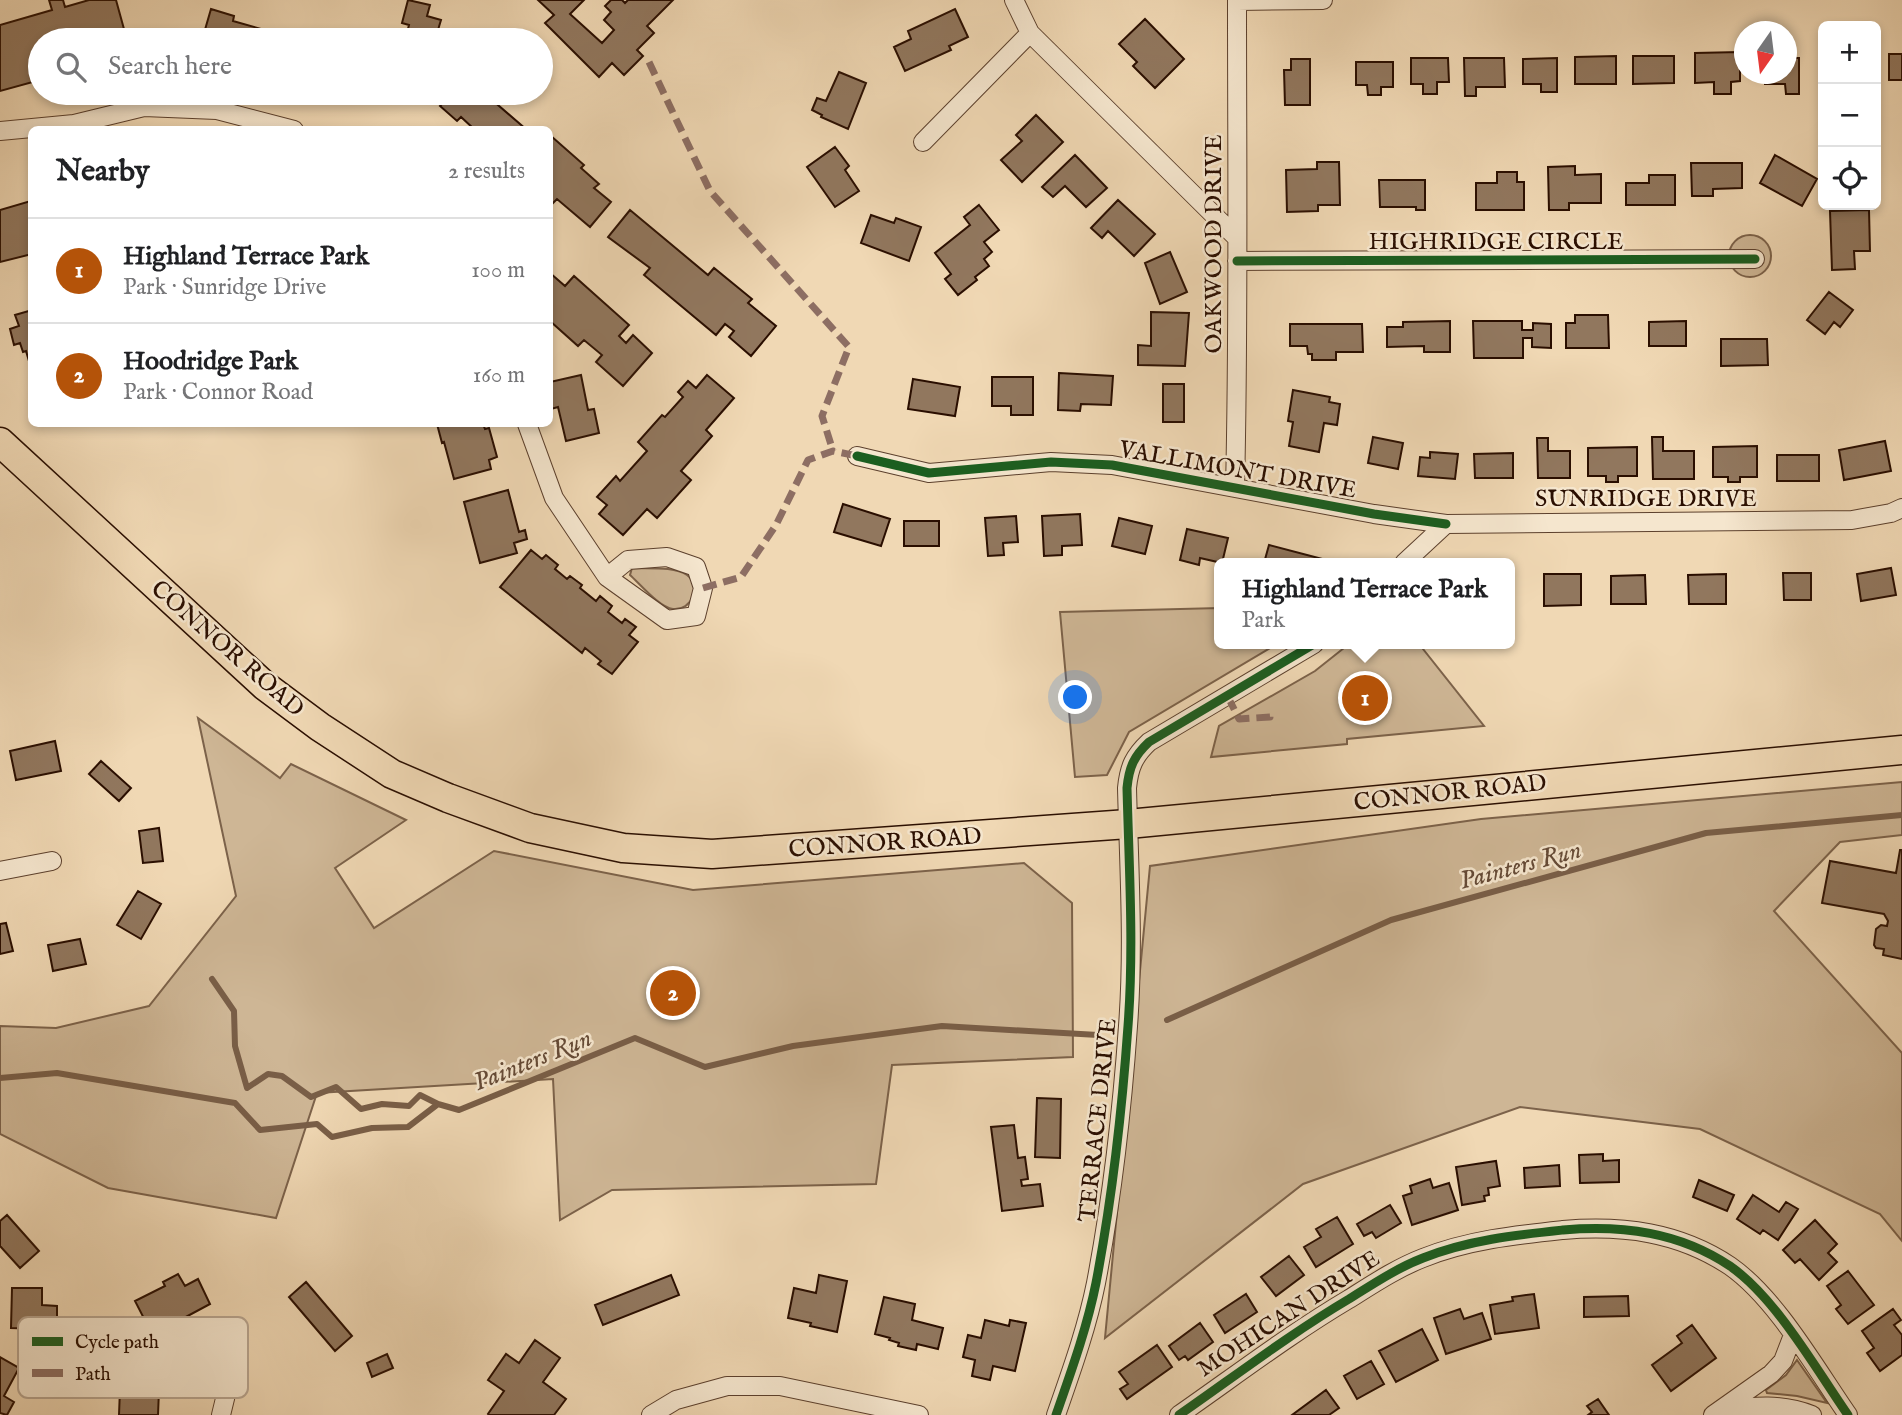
<!DOCTYPE html>
<meta charset="utf-8">
<style>
:root{--surface:#fff;--page:#f6f6f6;--text:#202124;--muted:#757577;--line:#e0e0e0;--accent:#b45309}
body{margin:0;font-family:"IM FELL English",serif;background:var(--page);color:var(--text)}
.controls{position:absolute;right:21px;top:21px;display:grid;overflow:hidden;border-radius:10px;box-shadow:0 4px 10px #0003}
.controls button{width:63px;height:63px;display:grid;place-items:center;padding:0;border:0;border-bottom:2px solid var(--line);background:var(--surface);color:var(--text);font:35px sans-serif}
.compass{position:absolute;left:1734px;top:21px;width:63px;height:63px;border-radius:50%;background:var(--surface);box-shadow:0 4px 10px #0003;rotate:194deg}
.you{position:absolute;left:1076px;top:698px;width:24px;height:24px;margin:-18px;border:5px solid #fff;border-radius:50%;background:#1a73e8;box-shadow:0 0 0 10px #1a73e833}
.badge{display:grid;place-items:center;width:46px;height:46px;border-radius:50%;background:var(--accent);color:#fff;font-size:23px;font-weight:700}
.pin{position:absolute;translate:-50% -50%;border:4px solid #fff;box-shadow:0 2px 7px #0006}
.popup{position:absolute;left:1214px;top:558px;width:301px;height:91px;box-sizing:border-box;display:grid;place-content:center;border-radius:10px;background:var(--surface);filter:drop-shadow(0 2px 5px #0005);font-size:23px;white-space:nowrap;color:var(--muted)}
.popup b{font-size:26px;color:var(--text)}
.popup::after{content:'';position:absolute;left:50%;top:100%;margin-left:-14px;border:14px solid transparent;border-top-color:var(--surface)}
.list{margin:0;padding:0;list-style:none}
h2{display:flex;justify-content:space-between;align-items:center;height:91px;margin:0;padding:0 28px;font-size:30px}
h2 small{font-size:23px;font-weight:400;color:var(--muted)}
.list li{display:grid;grid-template-columns:46px 1fr auto;gap:21px;align-items:center;box-sizing:border-box;height:105px;padding:0 28px;border-top:2px solid var(--line)}
.list b{display:block;font-size:26px;white-space:nowrap}
.list p{margin:0;font-size:23px;white-space:nowrap;color:var(--muted)}
.list em{font-size:23px;font-style:normal;color:var(--muted)}
.icon{flex:none;width:38px;height:38px;fill:none;stroke:currentColor;stroke-width:2;stroke-linecap:round;stroke-linejoin:round}
.map{position:relative;flex:none;width:1902px;height:1415px;overflow:hidden}
.search{position:absolute;background:var(--surface);box-shadow:0 4px 10px #0003;left:28px;top:28px;width:525px;height:77px;display:flex;align-items:center;gap:18px;box-sizing:border-box;padding:0 24px;border-radius:38px;color:var(--muted);font-size:26px}
.panel{position:absolute;background:var(--surface);box-shadow:0 4px 10px #0003;left:28px;top:126px;width:525px;height:301px;border-radius:10px}
.map>svg:first-child{display:block}
</style>
<div class="map">
<svg width="1902" height="1415" viewBox="0 0 1902 1415">
<rect width="100%" height="100%" fill="#f0d8b4"/>
<filter id="stains"><feTurbulence type="fractalNoise" baseFrequency=".00286" numOctaves="4"/><feColorMatrix values="0 0 0 0 .2 0 0 0 0 .09 0 0 0 0 .02 0 0 0 .5 -.17"/></filter>
<radialGradient id="worn" r=".72"><stop offset=".6" stop-color="#630" stop-opacity="0"/><stop offset="1" stop-color="#630" stop-opacity=".3"/></radialGradient>
<path fill="#ceb695" stroke="#7c624a" stroke-width="2" d="M1729 256a21 21 0 1 1 42 0a21 21 0 1 1-42 0Z
M632,568C647,569 674,566 687,575C702,586 692,611 673,609C660,608 640,584 630,575Z
M1220,608V644H1268L1270,648L1129,732L1107,775L1075,777L1060,612Z
M1349,644H1419L1484,726L1347,739V744L1211,757L1219,726L1315,671Z
M198,718L280,778L291,764L406,820L335,868L374,928L494,851L693,890L1024,863L1072,903L1073,1057L892,1065L876,1184L612,1190L560,1220L553,1079L317,1093L276,1218L108,1188L0,1134V1026L56,1028L149,1006L236,896Z
M1902,782V835L1840,842L1774,911L1902,1053V1241L1880,1214L1700,1129L1520,1107L1303,1184L1105,1338L1150,866L1481,819Z
M1797,1360L1827,1403L1797,1396L1767,1393L1766,1390L1786,1375Z"/>
<g fill="none" stroke-linecap="round" stroke-linejoin="round">
<path stroke="#795e47" stroke-width="6" d="M212,979L234,1011L235,1046L247,1088L268,1074L282,1076L311,1097L336,1087L361,1109L382,1104L409,1106L420,1095L438,1104
M1167,1020L1391,920L1706,833L1902,815
M0,1078L57,1073L235,1103L260,1130L317,1124L332,1137L372,1128L408,1127L438,1104L459,1110L635,1038L705,1067L793,1046L942,1026L1098,1035"/>
</g>
<path fill="#91775e" stroke="#2a0e00" stroke-width="2" d="M49,0H63L65,7L89,0H116L127,40H40V80L0,91V25L52,10Z
M408,0L430,5L427,16L441,20L435,40H405L409,25L402,23Z
M538,0H584L570,14L602,43L614,30L604,20L611,12L605,6L611,0H622L625,3L628,0H673L647,26L654,33L637,50L643,56L624,75L612,63L599,77L545,23L554,15Z
M211,9L234,16L233,21L300,40H202Z
M955,9L968,37L949,46L951,50L905,71L894,47L911,39L908,31Z
M1145,19L1184,59L1155,88L1133,66L1137,62L1119,44Z
M302,35L314,38L313,40H300Z
M1740,52V81L1731,82V94H1714V82L1695,83V53Z
M1820,54H1823V82H1820Z
M1889,54H1902V80H1889Z
M1616,56V84H1575V57Z
M1633,56H1674V83L1633,84Z
M1411,58H1448L1449,82H1437V94H1423V84H1411Z
M1464,58H1504L1505,87H1476V96H1465Z
M1557,58V92H1541V84H1523V59Z
M1786,58H1799V94H1786L1785,84H1765V74H1786Z
M1291,59H1310V105H1285L1284,70H1291Z
M1356,62H1393V87H1381V95H1368L1367,85H1356Z
M839,72L866,83L848,129L821,117L822,115L812,110L817,98L826,101Z
M452,93H456L461,97L465,93H484L527,130H475L461,117L457,121L440,106Z
M1036,115L1063,142L1022,182L1001,160L1022,141L1016,135Z
M551,136L584,165L581,168L599,184L594,188L611,202L590,227L557,199L552,204L550,202Z
M835,147L849,166L845,170L859,191L835,207L807,167Z
M1075,155L1107,188L1086,207L1065,186L1053,197L1042,187Z
M1775,155L1817,179L1802,206L1760,183Z
M1317,162H1339L1340,205H1318V211L1287,212L1286,170L1317,169Z
M1691,163H1742V188L1713,189V196H1692Z
M1575,166V175L1601,174V203H1569V210H1549L1548,167Z
M1497,172H1517V182H1524V210H1476V183H1497Z
M1649,175H1675V205H1626V183H1649Z
M1379,180H1425V210H1416V207H1380Z
M32,198V254L0,262V210L31,201Z
M1118,200L1155,234L1134,256L1108,231L1102,238L1091,228Z
M979,205L999,230L984,242L992,252L984,259L989,266L975,277L977,280L958,295L945,279L951,274L935,253L970,225L964,217Z
M630,210L708,275L714,268L752,299L748,303L776,326L751,356L729,337L734,331L725,324L716,335L644,275L650,268L608,237Z
M1869,210L1870,251H1854L1855,269L1832,270L1830,211Z
M871,215L894,223L896,218L921,227L909,261L861,243Z
M1170,252L1187,292L1160,304L1145,263Z
M550,273L565,286L574,276L629,325L619,336L626,343L633,335L652,353L623,386L596,362L602,355L584,340L578,346L550,321Z
M1829,292L1853,310L1840,327L1834,322L1825,334L1807,320Z
M32,310V368H31L26,351L23,352L20,343L14,345L10,329L19,326L15,315Z
M1151,312L1189,313L1185,366L1138,365V345L1151,346Z
M1575,315H1608L1609,348H1566V323H1575Z
M1450,321V352H1424V346L1387,347V327H1403V322Z
M1473,321H1522V330H1533V323L1551,324V348L1532,347V338H1523V358H1474Z
M1686,321V346H1649V322Z
M1290,324H1362L1363,352H1336V360H1312V354H1308L1307,346H1290Z
M1721,339H1767L1768,365L1721,366Z
M1059,373L1113,376L1111,405L1081,404L1080,411L1058,410Z
M581,375L588,410L594,409L599,433L566,441L558,407L551,409L550,382Z
M707,375L734,398L706,430L712,436L681,471L691,480L657,518L647,509L623,535L599,514L607,505L597,497L616,476L620,481L647,451L638,442L662,415L665,417L683,397L678,392L688,381L696,388Z
M992,377H1033V415H1011V406H992Z
M913,379L960,387L955,416L908,409Z
M1163,384H1184V422H1163Z
M1293,390L1330,397L1329,402L1340,404L1337,425L1324,423L1319,452L1289,446L1293,422L1288,421Z
M437,424H483L485,429L489,428L497,457L489,460L491,469L454,479L444,442L442,443Z
M1373,437L1403,443L1398,469L1368,463Z
M1652,437H1663V451H1694V479H1653Z
M1537,438H1548V451H1570V478H1538Z
M1885,441L1891,471L1844,480L1839,450Z
M1757,446V477H1740V482H1728V477H1713V447Z
M1637,447V476H1618V482H1606V476H1588V448Z
M1430,452L1458,454L1455,479L1418,476L1420,457L1430,458Z
M1513,453V478H1475L1474,454Z
M1777,455H1819V481H1777Z
M508,490L519,532L525,530L527,539L514,543L517,553L480,563L464,502Z
M843,504L890,519L881,546L834,532Z
M1080,514L1082,545L1062,546V555L1044,556L1042,516Z
M1016,516L1018,542L1003,543L1004,555L988,556L985,518Z
M1119,518L1152,526L1145,554L1112,546Z
M904,521H939V546H904Z
M1187,529L1228,538L1222,563L1200,558L1199,565L1180,560Z
M1269,545L1326,560L1325,563H1264Z
M531,550L542,559L546,555L558,565L555,569L567,579L570,576L582,585L580,588L596,601L600,596L612,606L608,612L622,623L625,619L636,627L629,635L638,642L612,674L598,664L601,661L585,648L582,653L500,587Z
M1891,568L1896,595L1861,601L1857,574Z
M1783,573H1811V600H1784Z
M1544,574H1581V605L1544,606Z
M1726,574V604H1689L1688,575Z
M1645,575L1646,604H1611V576Z
M55,741L61,771L16,780L10,751Z
M101,761L131,788L119,801L89,774Z
M159,828L163,861L143,863L139,831Z
M1900,850H1902V959L1883,955L1884,949L1876,948L1874,945L1876,929L1881,925L1887,926L1888,921L1884,914L1822,903L1830,861L1896,873Z
M138,891L161,904L141,939L117,925Z
M6,923L13,951L0,954V924Z
M80,939L86,964L53,971L48,945Z
M1037,1098L1061,1099L1060,1158L1035,1157Z
M1014,1125L1018,1158L1025,1157L1028,1179L1021,1180L1022,1186L1040,1184L1043,1206L1002,1211L991,1127Z
M1603,1154V1161L1619,1160V1182L1580,1183L1579,1155Z
M1496,1161L1500,1186L1488,1188L1489,1195L1484,1196L1485,1201L1462,1205L1456,1167Z
M1559,1165L1560,1186L1525,1188L1524,1168Z
M1430,1179L1433,1188L1449,1183L1458,1210L1412,1225L1403,1196L1412,1193L1410,1186Z
M1699,1180L1734,1195L1727,1211L1693,1197Z
M1753,1195L1779,1212L1786,1202L1798,1209L1778,1240L1763,1230L1760,1234L1737,1219Z
M1390,1205L1401,1223L1376,1238L1372,1232L1364,1236L1357,1224Z
M7,1215L39,1251L20,1268L0,1246V1221Z
M1337,1217L1353,1244L1316,1267L1304,1247L1321,1237L1316,1229Z
M1815,1220L1837,1244L1828,1253L1837,1262L1819,1280L1800,1259L1795,1263L1783,1250Z
M1289,1256L1304,1275L1276,1296L1261,1277Z
M1848,1271L1874,1305L1848,1324L1836,1309L1841,1305L1827,1286Z
M178,1274L185,1286L198,1279L210,1304L182,1319L185,1325L155,1340L135,1301L165,1286L163,1282Z
M671,1275L679,1295L603,1325L595,1305Z
M819,1275L847,1281L837,1332L810,1326L811,1323L788,1318L794,1288L816,1293Z
M306,1282L352,1336L335,1351L289,1297Z
M12,1288H42V1305L57,1306V1317H43L42,1329L11,1328Z
M1246,1294L1257,1312L1225,1333L1214,1315Z
M1534,1294L1539,1328L1495,1334L1490,1305L1513,1301L1512,1297Z
M1628,1296L1629,1316L1584,1317V1297Z
M884,1297L915,1304L912,1320L943,1328L938,1349L917,1344L916,1350L898,1346L899,1343L889,1340L890,1338L875,1334Z
M1460,1309L1464,1319L1482,1313L1491,1339L1446,1354L1434,1318Z
M1893,1309L1901,1320L1894,1325L1902,1335V1355L1880,1371L1867,1353L1874,1348L1862,1331Z
M985,1320L1009,1326L1010,1320L1026,1323L1015,1371L993,1366L990,1380L972,1376L975,1360L963,1357L968,1335L981,1338Z
M1200,1323L1213,1342L1188,1360L1185,1356L1179,1360L1169,1346Z
M1692,1325L1716,1358L1671,1391L1652,1365L1682,1343L1677,1336Z
M1422,1329L1438,1360L1396,1382L1379,1351Z
M535,1340L560,1358L543,1382L566,1399L554,1415H489L488,1414L504,1391L488,1380L506,1354L519,1363Z
M1157,1345L1172,1367L1127,1399L1120,1389L1128,1384L1119,1372Z
M387,1354L393,1368L372,1377L367,1363Z
M0,1357L19,1368L4,1396L14,1402L7,1415L0,1413Z
M1371,1361L1384,1384L1357,1399L1344,1376Z
M120,1389L159,1390L158,1415H119Z
M1326,1390L1339,1408L1329,1415H1292Z
M1598,1399L1609,1415H1588L1592,1412L1587,1406Z"/>
<g fill="none" stroke-linecap="round" stroke-linejoin="round">
<g stroke="#5c402d" stroke-width="20">
<path id="minor" d="M1014,0L1030,33L1236,237
M1237,1L1323,0
M0,131L74,124L144,107L217,110L294,130
M923,142L1030,33
M1237,261L1755,259
M527,424L554,498L607,577L667,620L696,616L703,588L696,567L667,557L628,560L607,577
M857,456L929,473L1051,462L1112,465L1374,514L1446,524
M1235,488C1239,325 1237,163 1237,0
M1404,563L1446,524L1852,520L1891,513L1902,508
M0,871L52,861
M1723,1410C1754,1406 1782,1403 1812,1415
M221,1415L231,1374
M651,1415L676,1400L727,1386H780L919,1415
M1056,1415C1071,1372 1087,1328 1096,1283C1112,1199 1122,1111 1128,1026C1134,947 1129,867 1127,788C1129,767 1134,756 1149,742L1314,644
M1179,1415C1235,1376 1290,1334 1349,1299C1373,1284 1397,1268 1423,1258C1468,1240 1516,1235 1563,1230C1623,1225 1679,1232 1730,1266C1776,1298 1816,1369 1848,1415
M1713,1415L1771,1374L1783,1361L1793,1335"/>
</g>
<g stroke="#2a0e00" stroke-width="31">
<path id="primary" d="M0,442L265,686L320,727L392,774L448,798L530,828L623,848L712,854L1128,824L1902,750"/>
</g>
<use href="#minor" stroke="#f5e6ce" stroke-width="18"/>
<use href="#primary" stroke="#f0d8b4" stroke-width="28"/>
<path stroke="#8d6e63" stroke-width="7" stroke-dasharray="14 7" stroke-linecap="butt" d="M649,62L710,191L849,347L822,416L833,451
M703,588L741,577L776,525L808,460L833,451L857,456
M1228,697L1239,719L1270,717V714"/>
<g stroke="#f5e6ce" stroke-width="13">
<path id="cycleway" d="M1237,261L1755,259
M857,456L929,473L1051,462L1112,465L1374,514L1446,524
M1056,1415C1071,1372 1087,1328 1096,1283C1112,1199 1122,1111 1128,1026C1134,947 1129,867 1127,788C1129,767 1134,756 1149,742L1314,644
M1179,1415C1235,1376 1290,1334 1349,1299C1373,1284 1397,1268 1423,1258C1468,1240 1516,1235 1563,1230C1623,1225 1679,1232 1730,1266C1776,1298 1816,1369 1848,1415"/>
</g>
<use href="#cycleway" stroke="#1b5e20" stroke-width="9"/>
</g>
<g text-anchor="middle" stroke-width="5" stroke-linejoin="round" paint-order="stroke">
<g font-size="24" fill="#2a0e00" stroke="#f5e6ce">
<text x="1496" y="249">HIGHRIDGE CIRCLE</text>
<text transform="translate(1213 244) rotate(-90)" y="8">OAKWOOD DRIVE</text>
<text transform="translate(1238 469) rotate(10)" y="8">VALLIMONT DRIVE</text>
<text x="1646" y="506">SUNRIDGE DRIVE</text>
<text transform="translate(228 648) rotate(41)" y="8">CONNOR ROAD</text>
<text transform="translate(1450 792) rotate(-6)" y="8">CONNOR ROAD</text>
<text transform="translate(885 842) rotate(-4)" y="8">CONNOR ROAD</text>
<text transform="translate(1097 1120) rotate(-84)" y="8">TERRACE DRIVE</text>
<text transform="translate(1288 1313) rotate(-33)" y="8">MOHICAN DRIVE</text>
</g>
<g font-size="26" font-style="italic" fill="#654a36" stroke="#f5e6ce">
<text transform="translate(1520 864) rotate(-15)" y="9">Painters Run</text>
<text transform="translate(532 1059) rotate(-22)" y="9">Painters Run</text>
</g>
</g>
<rect x="18" y="1317" width="230" height="81" rx="10" fill="#f5e6ce" stroke="#b8a590" stroke-width="2"/>
<rect x="32" y="1337" width="31" height="9" fill="#1b5e20"/>
<rect x="32" y="1369" width="31" height="8" fill="#8d6e63"/>
<g font-size="19" fill="#2a0e00">
<text x="75" y="1348">Cycle path</text>
<text x="75" y="1380">Path</text>
</g>
<rect width="100%" height="100%" filter="url(#stains)"/>
<rect width="100%" height="100%" fill="url(#worn)"/>
</svg>
<div class="controls">
<button>+</button>
<button>−</button>
<button><svg class="icon" aria-label="locate" viewBox="0 0 24 24"><circle cx="12" cy="12" r="6"/><path d="M12 2v4M12 18v4M2 12h4M18 12h4"/></svg></button>
</div>
<svg class="compass" viewBox="-18 -18 36 36"><path d="M0-13l5 13h-10z" fill="#e53935"/><path d="M0 13l5-13h-10z" fill="#757577"/></svg>
<div class="you"></div>
<div class="pin badge" style="left:1365px;top:698px">1</div>
<div class="popup"><b>Highland Terrace Park</b>Park</div>
<div class="pin badge" style="left:673px;top:993px">2</div>
<div class="search"><svg class="icon" aria-label="search" viewBox="0 0 24 24"><circle cx="10" cy="10" r="6"/><path d="M15 15l6 6"/></svg>Search here</div>
<section class="panel">
<h2>Nearby<small>2 results</small></h2>
<ul class="list">
<li><span class="badge">1</span><div><b>Highland Terrace Park</b><p>Park · Sunridge Drive</p></div><em>100 m</em></li>
<li><span class="badge">2</span><div><b>Hoodridge Park</b><p>Park · Connor Road</p></div><em>160 m</em></li>
</ul>
</section>
</div>
